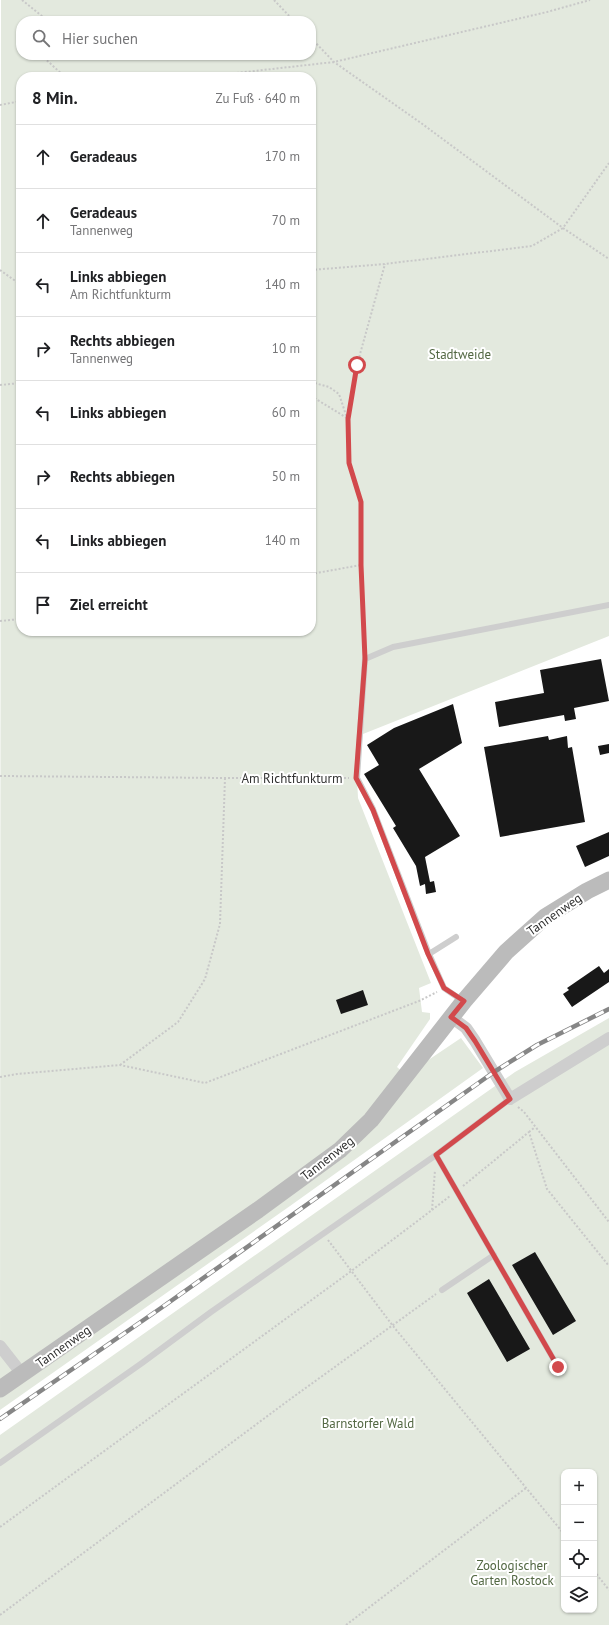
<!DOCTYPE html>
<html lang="de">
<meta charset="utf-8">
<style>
:root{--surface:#fff;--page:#f2f2f2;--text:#202124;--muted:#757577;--line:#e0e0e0}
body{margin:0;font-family:"PT Sans",sans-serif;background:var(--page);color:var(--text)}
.controls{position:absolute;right:12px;bottom:12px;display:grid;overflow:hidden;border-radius:8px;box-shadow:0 1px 3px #0004}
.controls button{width:36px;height:36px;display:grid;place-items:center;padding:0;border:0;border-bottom:1px solid var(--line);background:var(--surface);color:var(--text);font:20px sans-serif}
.stop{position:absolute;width:12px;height:12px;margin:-9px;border:3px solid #d2494c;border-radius:50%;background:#fff}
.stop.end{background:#d2494c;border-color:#fff;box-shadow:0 1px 4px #0008}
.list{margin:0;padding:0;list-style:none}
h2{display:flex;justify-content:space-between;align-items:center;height:52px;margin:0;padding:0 16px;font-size:17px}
h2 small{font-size:13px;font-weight:400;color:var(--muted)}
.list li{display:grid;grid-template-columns:26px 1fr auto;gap:12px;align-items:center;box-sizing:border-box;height:64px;padding:0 16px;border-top:1px solid var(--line)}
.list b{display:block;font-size:15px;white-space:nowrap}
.list p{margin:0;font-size:13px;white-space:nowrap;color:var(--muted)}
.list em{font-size:13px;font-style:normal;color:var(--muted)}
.icon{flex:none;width:22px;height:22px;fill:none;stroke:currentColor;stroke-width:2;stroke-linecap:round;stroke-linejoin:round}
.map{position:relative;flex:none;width:609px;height:1625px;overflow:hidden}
.search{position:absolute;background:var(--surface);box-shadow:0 1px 3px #0004;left:16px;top:16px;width:300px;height:44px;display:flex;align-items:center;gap:10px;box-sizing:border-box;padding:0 14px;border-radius:16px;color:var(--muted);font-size:15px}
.panel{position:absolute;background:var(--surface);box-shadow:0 1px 3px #0004;left:16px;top:72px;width:300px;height:564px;border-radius:16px}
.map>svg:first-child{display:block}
</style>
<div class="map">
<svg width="609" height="1625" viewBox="0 0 609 1625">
<rect width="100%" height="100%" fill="#fff"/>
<path fill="#e3e9de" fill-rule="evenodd" d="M1,0H609V636L363,734L357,778L358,798L431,983L419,988L422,1012L430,1013V1019L397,1067L406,1075L461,1038L483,1068L290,1206L0,1410ZM21,21H311V55H21ZM21,77H311V631H21Z
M609,1018V1625H0V1435L515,1072ZM564,1472H594V1610H564Z"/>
<path fill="#181818" d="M601,659L609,701L574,708L576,719L565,721L564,715L499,727L495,702L544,693L540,670Z
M453,704L462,743L419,769L460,836L425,857L430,882L434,881L436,892L426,894L425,884L420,886L416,866L393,828L396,826L364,774L379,765L367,745L394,728Z
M548,736L549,740L567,736L568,748L572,747L585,822L500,837L484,747Z
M609,744V753L600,755L598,746Z
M609,832V856L585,867L576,846Z
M599,966L604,973L609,969V982L572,1007L563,994L569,990L567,988Z
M363,990L368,1005L341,1014L336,1000Z
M535,1252L576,1321L553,1335L512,1265Z
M489,1279L530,1349L507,1362L467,1293Z"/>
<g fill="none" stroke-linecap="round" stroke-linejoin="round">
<path stroke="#c8c8c8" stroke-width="2" stroke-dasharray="2 2" stroke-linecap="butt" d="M22,0L43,17V21
M274,0L294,21
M311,38L334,62L421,123L563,228L609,259
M41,55L65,77
M201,77L334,62L547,12L590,0
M0,105L21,101
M0,270L21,285
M311,270L385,264L532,246L563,228L609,163
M311,382L329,387L339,394L347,418
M0,385L21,383
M311,396L347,418
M311,574L361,565
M0,621L21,619
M365,650L361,565V503L349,463L348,419L357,365L385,264
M0,776L225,778H349
M120,1065L178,1022L205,979L220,924L225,778
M0,1077L17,1074L120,1065L205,1083L419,1001L437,992
M518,1107L524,1112L609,1222
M529,1132L535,1127
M463,1186L529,1132L547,1189L609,1266
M432,1210L450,1196
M328,1240L393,1326L564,1534
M0,1527L350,1272L432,1210L435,1170
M594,1571L609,1590
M0,1615L289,1400L436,1294
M346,1625L526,1488"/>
<path stroke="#cecece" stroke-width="6" d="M429,954L456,937
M463,1001L444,988L429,954L373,809L357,778L365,659L393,647L609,605
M436,1155L558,1367
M442,1290L494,1255
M0,1463L142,1363L211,1312L436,1155L510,1099"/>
<path stroke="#cecece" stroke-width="12" d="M451,1017L466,1028L475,1041L510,1099L609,1038
M0,1346L22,1374"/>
<path stroke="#bbb" stroke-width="17" d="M0,1389L258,1210L340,1150L371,1120L464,1001L506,952L545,917L587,891L609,880"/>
<g stroke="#868686" stroke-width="4.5">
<path id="rail" d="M0,1419L161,1308L494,1072L537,1045L609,1009"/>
</g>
<use href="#rail" stroke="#fff" stroke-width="3" stroke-dasharray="9" stroke-linecap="butt"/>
</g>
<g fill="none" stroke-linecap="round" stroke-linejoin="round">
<path stroke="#d2494c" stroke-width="5" d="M357,365L348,419L349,463L361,502V565L365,659L356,778L373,810L428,954L444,988L464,1001L451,1017L466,1028L475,1041L510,1099L436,1155L558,1367"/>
</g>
<g text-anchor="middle" stroke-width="4" stroke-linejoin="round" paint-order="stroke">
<g font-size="13" fill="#536843" stroke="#fff">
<text x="460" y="359">Stadtweide</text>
<text x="368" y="1428">Barnstorfer Wald</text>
<text x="512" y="1570">Zoologischer<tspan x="512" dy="15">Garten Rostock</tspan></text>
</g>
<g font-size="13" fill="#313131" stroke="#fff">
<text x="292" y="783">Am Richtfunkturm</text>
<text transform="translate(554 914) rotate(-35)" y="5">Tannenweg</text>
<text transform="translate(327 1158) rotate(-38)" y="5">Tannenweg</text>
<text transform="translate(63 1346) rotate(-35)" y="5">Tannenweg</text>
</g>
</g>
</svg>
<div class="controls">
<button>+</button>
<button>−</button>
<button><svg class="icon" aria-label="locate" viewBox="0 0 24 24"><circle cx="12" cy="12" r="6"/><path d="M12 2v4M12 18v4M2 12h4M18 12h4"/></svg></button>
<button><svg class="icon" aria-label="layers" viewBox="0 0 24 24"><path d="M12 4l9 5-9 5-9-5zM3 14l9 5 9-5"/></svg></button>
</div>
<div class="stop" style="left:357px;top:365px"></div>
<div class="stop end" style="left:558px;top:1367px"></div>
<div class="search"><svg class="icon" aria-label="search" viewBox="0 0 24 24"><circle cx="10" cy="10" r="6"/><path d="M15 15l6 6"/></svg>Hier suchen</div>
<section class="panel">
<h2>8 Min.<small>Zu Fuß · 640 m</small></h2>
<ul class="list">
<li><svg class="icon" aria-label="ahead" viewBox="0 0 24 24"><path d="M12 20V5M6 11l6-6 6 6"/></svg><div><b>Geradeaus</b></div><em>170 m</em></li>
<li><svg class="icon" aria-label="ahead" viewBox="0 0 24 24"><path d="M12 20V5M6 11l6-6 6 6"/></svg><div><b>Geradeaus</b><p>Tannenweg</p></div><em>70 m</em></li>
<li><svg class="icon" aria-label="left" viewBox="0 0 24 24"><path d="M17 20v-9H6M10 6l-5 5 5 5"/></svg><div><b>Links abbiegen</b><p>Am Richtfunkturm</p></div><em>140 m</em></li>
<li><svg class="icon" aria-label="right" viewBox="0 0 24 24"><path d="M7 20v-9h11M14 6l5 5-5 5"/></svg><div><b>Rechts abbiegen</b><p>Tannenweg</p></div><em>10 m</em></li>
<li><svg class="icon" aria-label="left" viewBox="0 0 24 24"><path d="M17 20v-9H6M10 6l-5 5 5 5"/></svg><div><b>Links abbiegen</b></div><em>60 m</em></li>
<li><svg class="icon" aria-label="right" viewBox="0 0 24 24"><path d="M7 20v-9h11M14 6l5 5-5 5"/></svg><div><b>Rechts abbiegen</b></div><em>50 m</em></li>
<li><svg class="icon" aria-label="left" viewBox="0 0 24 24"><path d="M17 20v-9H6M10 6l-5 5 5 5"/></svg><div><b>Links abbiegen</b></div><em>140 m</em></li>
<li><svg class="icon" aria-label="arrive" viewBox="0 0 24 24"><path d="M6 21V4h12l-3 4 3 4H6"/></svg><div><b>Ziel erreicht</b></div></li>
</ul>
</section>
</div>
